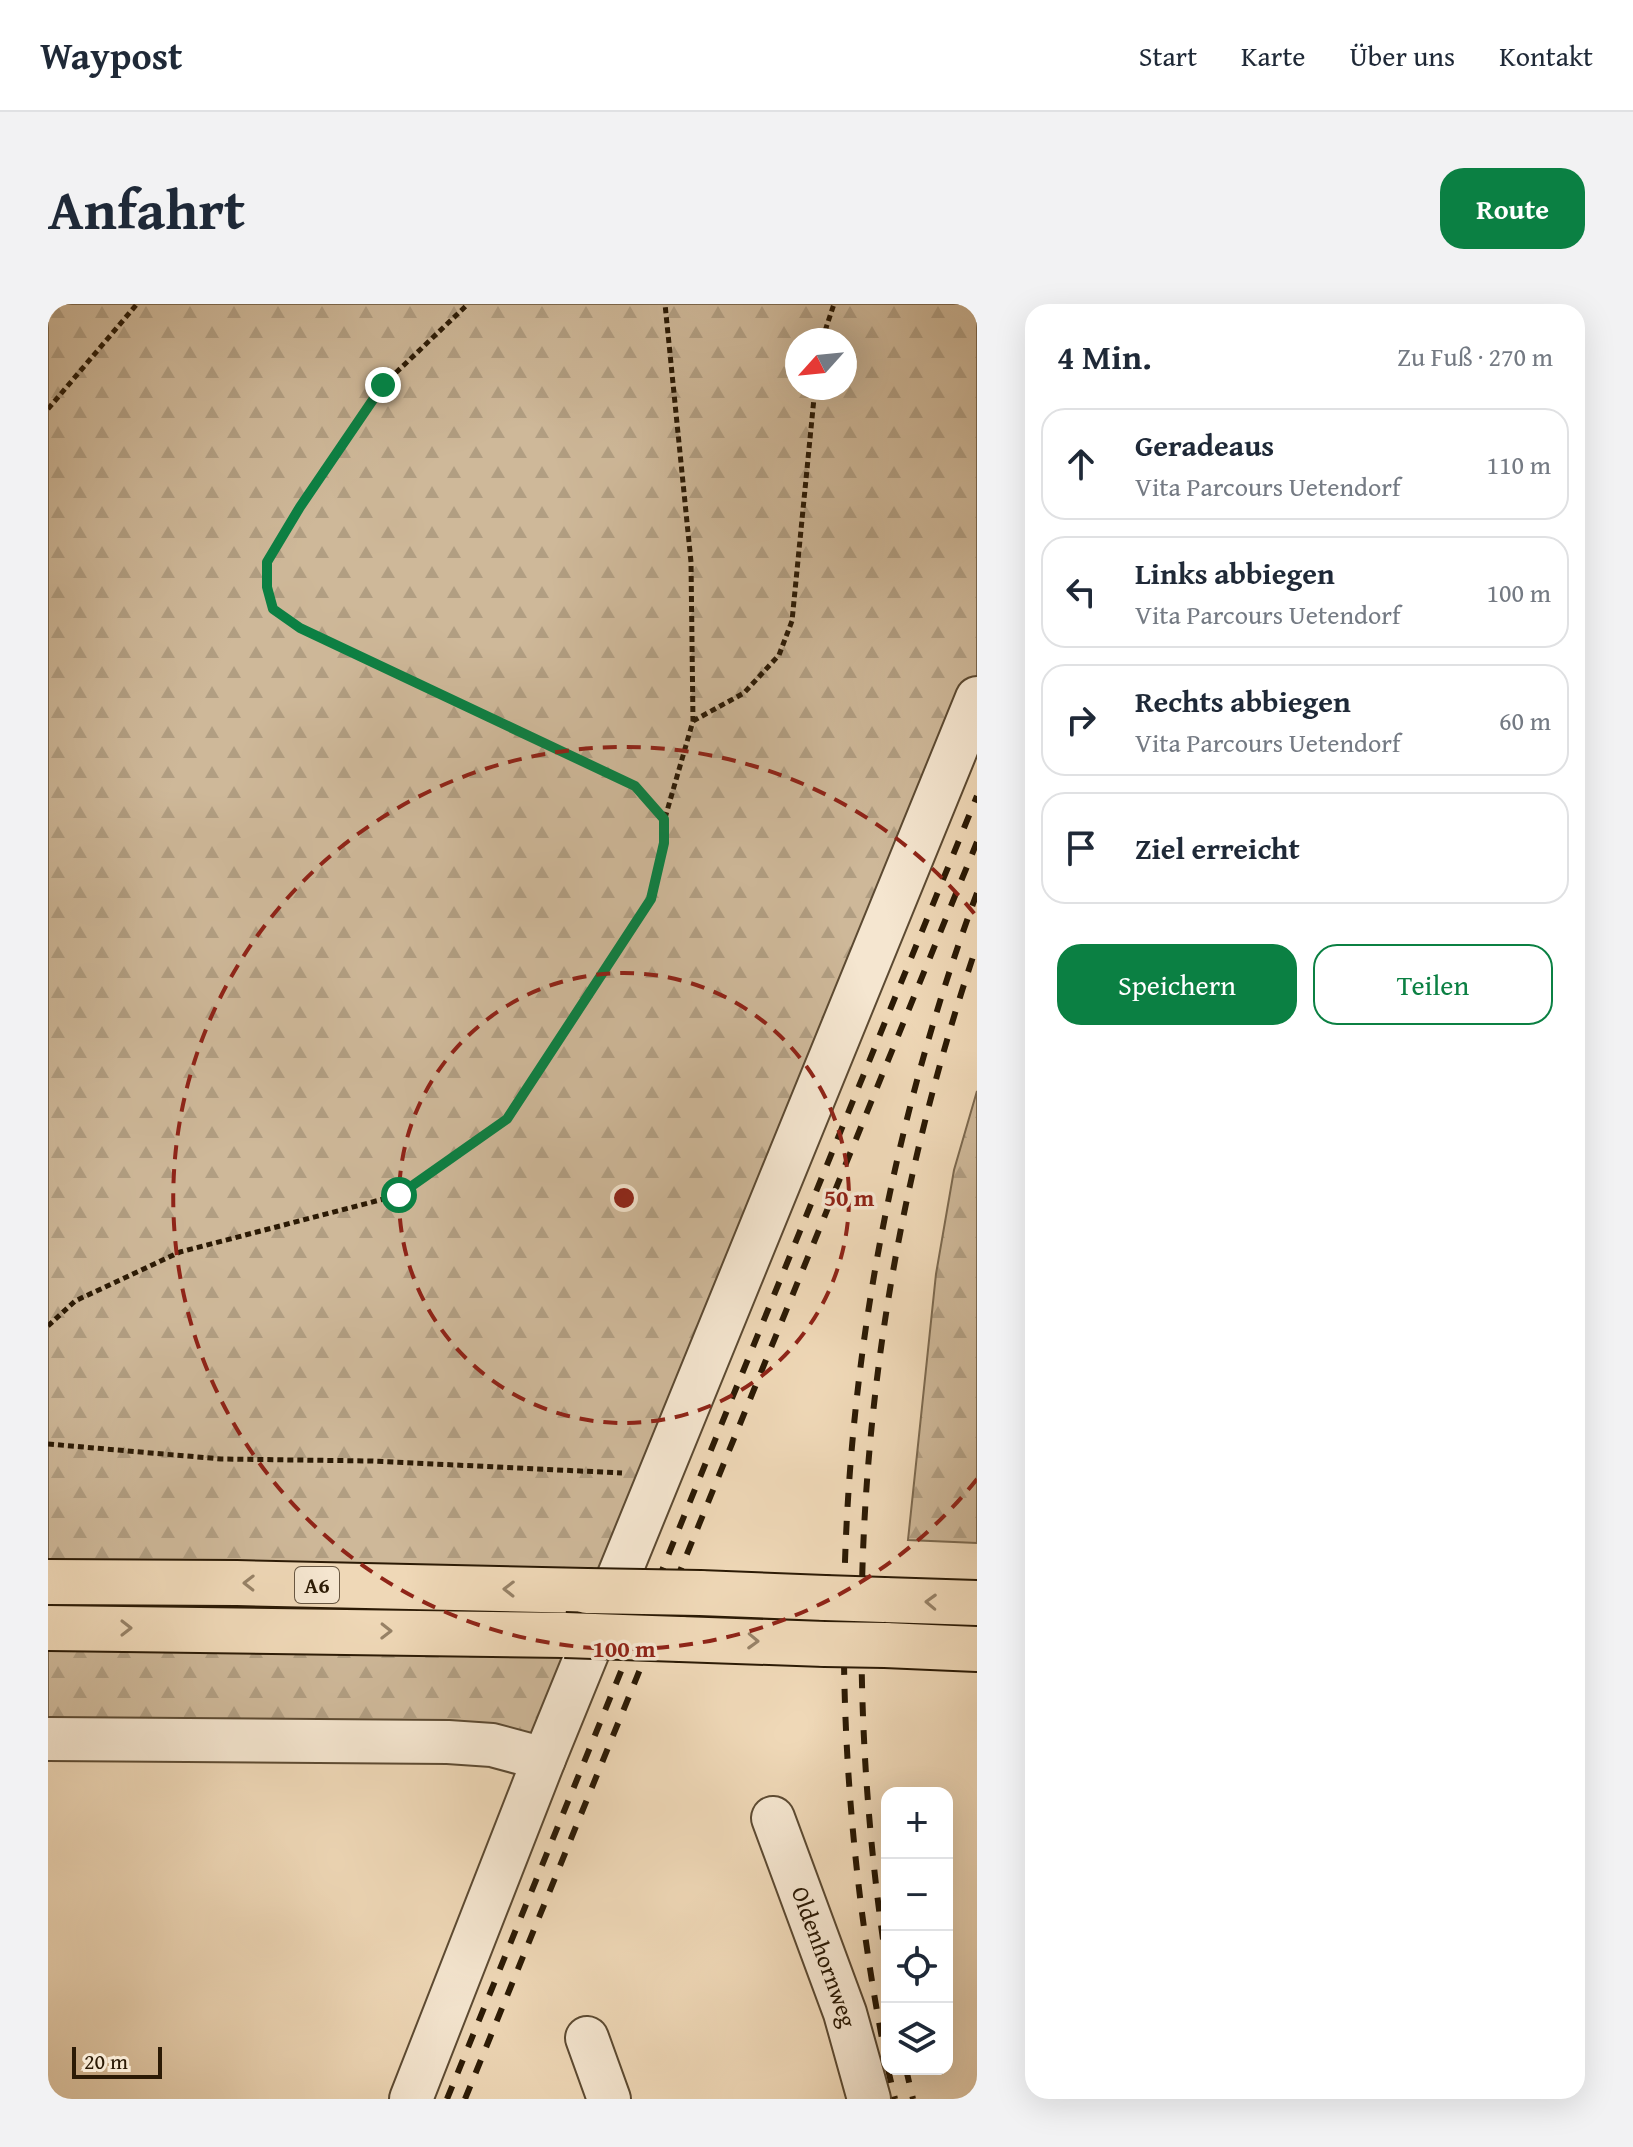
<!DOCTYPE html>
<html lang="de">
<meta charset="utf-8">
<style>
:root{--surface:#fff;--page:#f2f2f3;--text:#1f2937;--muted:#747a83;--line:#e0e1e3;--accent:#0b8043}
body{margin:0;font-family:"Gentium Book Plus",serif;background:var(--page);color:var(--text)}
.controls{position:absolute;right:24px;bottom:24px;display:grid;overflow:hidden;border-radius:16px;box-shadow:0 8px 32px #0002}
.controls button{width:72px;height:72px;display:grid;place-items:center;padding:0;border:0;border-bottom:2px solid var(--line);background:var(--surface);color:var(--text);font:40px sans-serif}
.compass{position:absolute;left:737px;top:24px;width:72px;height:72px;border-radius:50%;background:var(--surface);box-shadow:0 8px 32px #0002;rotate:243deg}
.scale{position:absolute;left:24px;bottom:20px;width:90px;box-sizing:border-box;padding-left:8px;border:4px solid #2b1a05;border-top:0;font-size:22px;line-height:28px;white-space:nowrap;color:#2b1a05;-webkit-text-stroke:6px #f5e6d0;paint-order:stroke}
.stop{position:absolute;width:24px;height:24px;margin:-18px;border:6px solid #0b8043;border-radius:50%;background:#fff}
.stop.end{background:#0b8043;border-color:#fff;box-shadow:0 2px 8px #0008}
.list{margin:0;padding:0;list-style:none}
h2{display:flex;justify-content:space-between;align-items:center;height:104px;margin:0;padding:0 32px;font-size:34px}
h2 small{font-size:26px;font-weight:400;color:var(--muted)}
.list li{display:grid;grid-template-columns:52px 1fr auto;gap:24px;align-items:center;box-sizing:border-box;height:112px;margin:0 16px 16px;padding:0 16px;border:2px solid var(--line);border-radius:24px}
.list b{display:block;font-size:30px;white-space:nowrap}
.list p{margin:0;font-size:26px;white-space:nowrap;color:var(--muted)}
.list em{font-size:26px;font-style:normal;color:var(--muted)}
.actions{display:flex;gap:16px;padding:24px 32px}
.actions a{flex:1;padding:18px 0;border:2px solid var(--accent);border-radius:24px;text-align:center;font-size:28px;color:var(--accent)}
.actions .main{background:var(--accent);color:#fff}
.icon{flex:none;width:44px;height:44px;fill:none;stroke:currentColor;stroke-width:2;stroke-linecap:round;stroke-linejoin:round}
.map{position:relative;flex:none;width:929px;height:1795px;overflow:hidden;border-radius:24px}
header{display:flex;align-items:center;gap:48px;box-sizing:border-box;height:112px;padding:0 40px;background:var(--surface);border-bottom:2px solid var(--line)}
header strong{font-size:38px}
nav{display:flex;gap:44px;margin-inline-start:auto;font-size:28px}
.intro{display:flex;align-items:center;justify-content:space-between;box-sizing:border-box;height:192px;padding:0 48px}
h1{margin:0;font-size:56px}
.button{padding:20px 36px;border-radius:24px;background:var(--accent);color:#fff;font-size:28px;font-weight:700}
main{display:flex;gap:48px;padding:0 48px}
aside{flex:1;background:var(--surface);border-radius:24px;box-shadow:0 8px 32px #0002}
.map>svg:first-child{display:block}
</style>
<header>
<strong>Waypost</strong>
<nav><a>Start</a><a>Karte</a><a>Über uns</a><a>Kontakt</a></nav>
</header>
<div class="intro"><h1>Anfahrt</h1><a class="button">Route</a></div>
<main>
<div class="map">
<svg width="929" height="1795" viewBox="0 0 929 1795">
<defs>
<pattern id="forest-firs" width="22" height="20" patternUnits="userSpaceOnUse" patternTransform="scale(2)"><rect width="22" height="20" fill="#ceb899"/><path d="M5 1l3.5 6h-7zM16 11l3.5 6h-7z" fill="#b19e82"/></pattern>
</defs>
<rect width="100%" height="100%" fill="#efd8b7"/>
<filter id="stains"><feTurbulence type="fractalNoise" baseFrequency=".0025" numOctaves="4"/><feColorMatrix values="0 0 0 0 .2 0 0 0 0 .09 0 0 0 0 .02 0 0 0 .5 -.17"/></filter>
<radialGradient id="worn" r=".72"><stop offset=".6" stop-color="#630" stop-opacity="0"/><stop offset="1" stop-color="#630" stop-opacity=".3"/></radialGradient>
<path fill="url(#forest-firs)" stroke="#7c694f" stroke-width="2" fill-rule="evenodd" d="M0,0H929V394L496,1455L0,1435ZM749,36H797V84H749Z
M929,787V1239L860,1236L888,970L906,866Z"/>
<g fill="none" stroke-linecap="round" stroke-linejoin="round">
<g stroke="#5c4a32" stroke-width="46">
<g id="minor">
<path d="M0,1435L400,1438L444,1441L496,1455"/>
<path id="s1" d="M725,1514L797,1709L821,1795"/>
<path d="M539,1734L561,1795"/>
<path d="M363,1795L496,1455L929,394"/>
</g>
</g>
<g stroke="#2b1a05" stroke-width="48">
<path id="highway" d="M0,1278L189,1279L539,1287
M652,1289L777,1294
M836,1296L929,1299
M0,1324L517,1331
M632,1335L777,1340
M837,1341L929,1345"/>
</g>
<path stroke="#2b1a05" stroke-width="5" stroke-dasharray="6 4" stroke-linecap="butt" d="M774,36L786,0
M0,105L89,0
M645,417L696,389L731,351L744,317L767,84
M617,514L645,417L643,258L617,0
M0,1022L27,997L132,948L351,891L459,815L603,595L616,539V515L587,482L252,324L225,305L219,283V258L252,203L335,81L420,0
M0,1140L173,1155L324,1157L574,1169"/>
<use href="#minor" stroke="#f5e6d0" stroke-width="42"/>
<use href="#highway" stroke="#efd8b7" stroke-width="44"/>
<path stroke="#2b1a05" stroke-width="6" stroke-dasharray="14 14" stroke-linecap="butt" d="M839,1663C786,1314 815,977 929,641
M839,1760C760,1366 789,966 929,589
M840,1765L847,1795
M858,1765L865,1795
M399,1795L929,492
M417,1795L929,538"/>
<g stroke="#2b1a05" stroke-width="48" stroke-linecap="butt">
<path id="highway-bridge" d="M539,1287L652,1289
M777,1294L836,1296
M517,1331L632,1335
M777,1340L837,1341"/>
</g>
<use href="#highway-bridge" stroke="#efd8b7" stroke-width="44"/>
</g>
<defs><path id="oneway-chevron" d="M-2-3.5L2.5 0L-2 3.5" fill="none" stroke-width="1.6" stroke-linecap="round" stroke-linejoin="round" transform="scale(2)"/></defs>
<g stroke="#978267">
<use href="#oneway-chevron" transform="translate(201 1279) rotate(-179)"/>
<use href="#oneway-chevron" transform="translate(461 1285) rotate(-179)"/>
<use href="#oneway-chevron" transform="translate(883 1298) rotate(-178)"/>
<use href="#oneway-chevron" transform="translate(78 1324)"/>
<use href="#oneway-chevron" transform="translate(338 1327) rotate(1)"/>
<use href="#oneway-chevron" transform="translate(705 1337) rotate(2)"/>
</g>
<g fill="none" stroke-linecap="round" stroke-linejoin="round">
<path stroke="#0b8043" stroke-width="10" d="M335,81L252,203L219,258V283L225,305L252,324L587,482L616,515V539L603,595L459,815L351,891"/>
</g>
<g fill="none" stroke="#8f2418" stroke-width="4" stroke-dasharray="14 10">
<circle cx="576" cy="894" r="225"/>
<path d="M929 1175A451 451 0 1 1 929 613"/>
</g>
<g text-anchor="middle" stroke-width="7" stroke-linejoin="round" paint-order="stroke">
<rect fill="#f5e6d0" stroke="#685742" stroke-width="2" x="247" y="1263" width="44" height="36" rx="6"/>
<g font-size="22" font-weight="bold" fill="#2b1a05">
<text x="269" y="1289">A6</text>
</g>
<g font-size="24" fill="#2b1a05" stroke="#f5e6d0">
<text dy="8" stroke="none"><textPath href="#s1" startOffset="148">Oldenhornweg</textPath></text>
</g>
</g>
<circle cx="576" cy="894" r="12" fill="#8f2418" stroke="#f5e6d0" stroke-width="4"/>
<g font-size="24" text-anchor="middle" font-weight="bold" fill="#8f2418" stroke="#f5e6d0" stroke-width="7" stroke-linejoin="round" paint-order="stroke">
<text x="801" y="902">50 m</text>
<text x="576" y="1353">100 m</text>
</g>
<rect width="100%" height="100%" filter="url(#stains)"/>
<rect width="100%" height="100%" fill="url(#worn)"/>
</svg>
<div class="controls">
<button>+</button>
<button>−</button>
<button><svg class="icon" aria-label="locate" viewBox="0 0 24 24"><circle cx="12" cy="12" r="6"/><path d="M12 2v4M12 18v4M2 12h4M18 12h4"/></svg></button>
<button><svg class="icon" aria-label="layers" viewBox="0 0 24 24"><path d="M12 4l9 5-9 5-9-5zM3 14l9 5 9-5"/></svg></button>
</div>
<svg class="compass" viewBox="-18 -18 36 36"><path d="M0-13l5 13h-10z" fill="#e53935"/><path d="M0 13l5-13h-10z" fill="#747a83"/></svg>
<div class="scale">20 m</div>
<div class="stop" style="left:351px;top:891px"></div>
<div class="stop end" style="left:335px;top:81px"></div>
</div>
<aside>
<h2>4 Min.<small>Zu Fuß · 270 m</small></h2>
<ul class="list">
<li><svg class="icon" aria-label="ahead" viewBox="0 0 24 24"><path d="M12 20V5M6 11l6-6 6 6"/></svg><div><b>Geradeaus</b><p>Vita Parcours Uetendorf</p></div><em>110 m</em></li>
<li><svg class="icon" aria-label="left" viewBox="0 0 24 24"><path d="M17 20v-9H6M10 6l-5 5 5 5"/></svg><div><b>Links abbiegen</b><p>Vita Parcours Uetendorf</p></div><em>100 m</em></li>
<li><svg class="icon" aria-label="right" viewBox="0 0 24 24"><path d="M7 20v-9h11M14 6l5 5-5 5"/></svg><div><b>Rechts abbiegen</b><p>Vita Parcours Uetendorf</p></div><em>60 m</em></li>
<li><svg class="icon" aria-label="arrive" viewBox="0 0 24 24"><path d="M6 21V4h12l-3 4 3 4H6"/></svg><div><b>Ziel erreicht</b></div></li>
</ul>
<div class="actions"><a class="main">Speichern</a><a>Teilen</a></div>
</aside>
</main>
